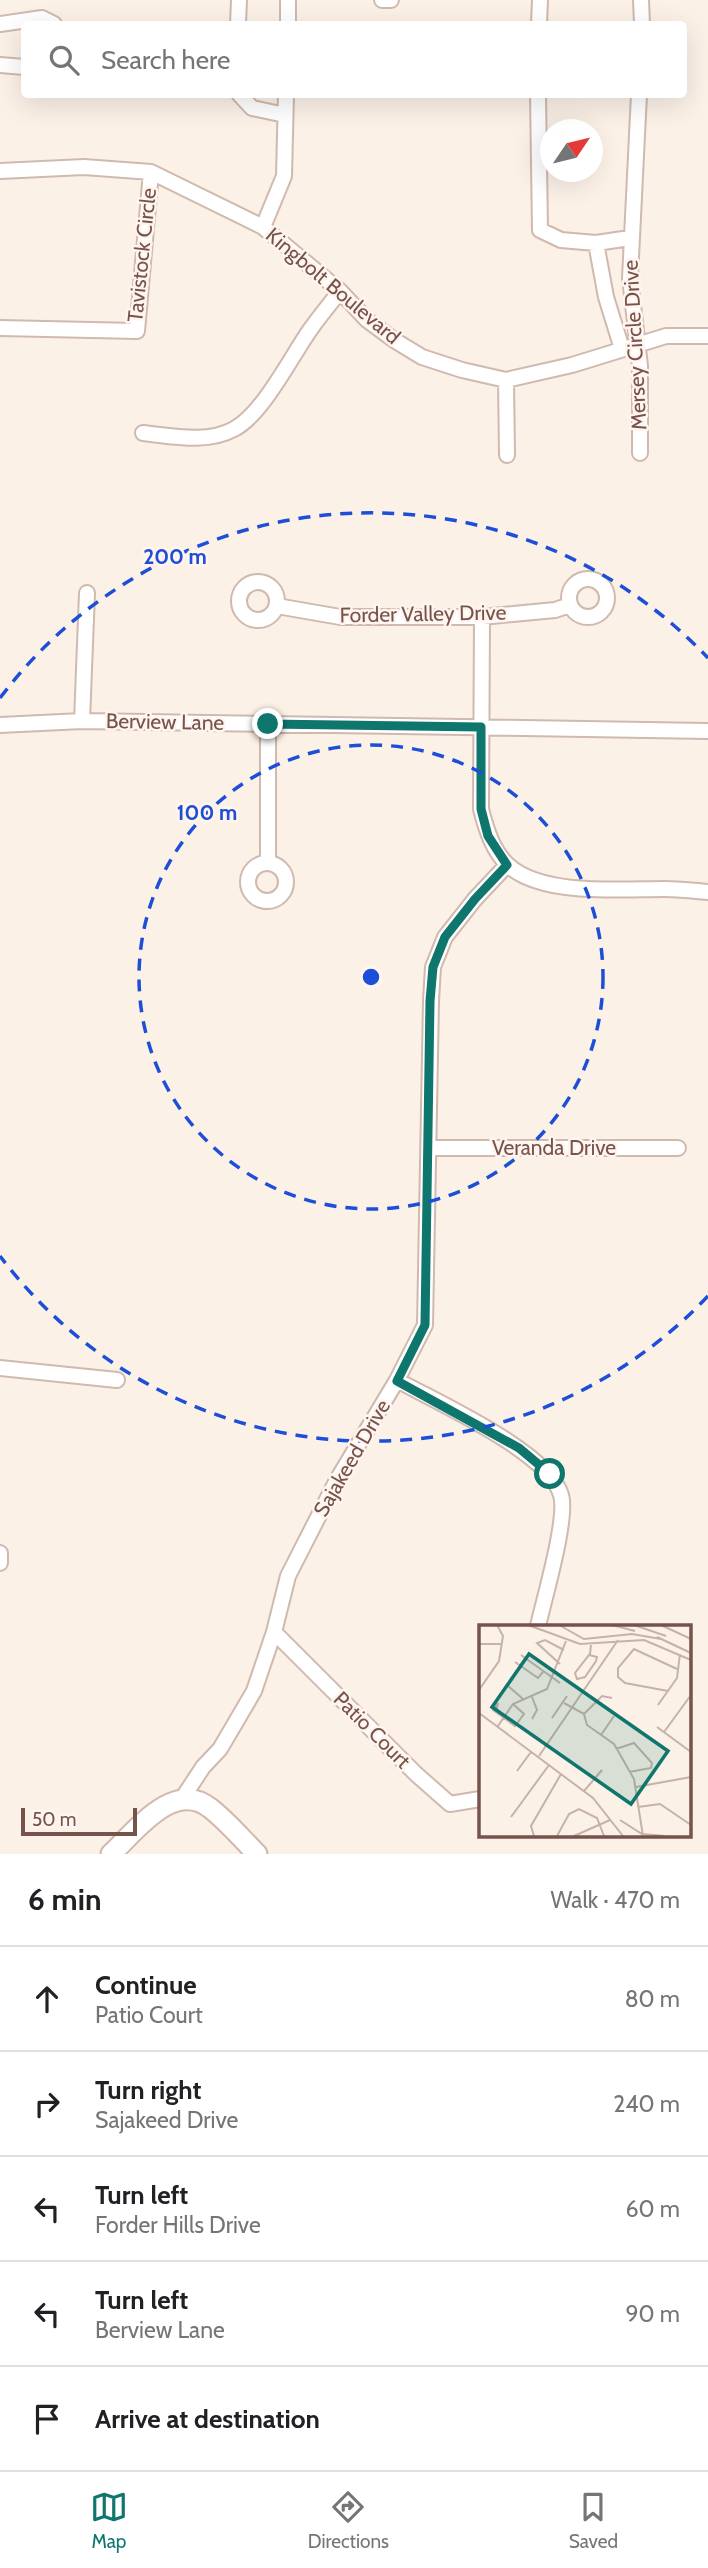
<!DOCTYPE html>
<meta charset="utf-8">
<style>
:root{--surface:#fff;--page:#f2f2f2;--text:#202124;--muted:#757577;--line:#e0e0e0;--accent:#0f766e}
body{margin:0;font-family:Cabin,sans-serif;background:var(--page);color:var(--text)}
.compass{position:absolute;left:540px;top:119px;width:63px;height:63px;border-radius:50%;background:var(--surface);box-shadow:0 7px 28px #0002;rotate:55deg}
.scale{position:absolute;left:21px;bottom:18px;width:116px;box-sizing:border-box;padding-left:7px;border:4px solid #76534b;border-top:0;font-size:19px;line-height:24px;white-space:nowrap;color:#76534b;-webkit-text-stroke:5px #fff5ee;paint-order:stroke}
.stop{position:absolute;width:21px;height:21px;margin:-16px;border:5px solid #0f766e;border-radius:50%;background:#fff}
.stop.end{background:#0f766e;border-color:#fff;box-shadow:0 2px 7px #0008}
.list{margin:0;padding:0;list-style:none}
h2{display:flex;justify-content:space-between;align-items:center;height:91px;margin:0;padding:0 28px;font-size:30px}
h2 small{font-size:23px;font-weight:400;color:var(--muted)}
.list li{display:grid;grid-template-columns:46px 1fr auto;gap:21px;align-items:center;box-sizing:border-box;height:105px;padding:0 28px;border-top:2px solid var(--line)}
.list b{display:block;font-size:26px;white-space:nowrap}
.list p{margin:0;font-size:23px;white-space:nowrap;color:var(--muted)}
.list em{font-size:23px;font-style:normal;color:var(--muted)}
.icon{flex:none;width:38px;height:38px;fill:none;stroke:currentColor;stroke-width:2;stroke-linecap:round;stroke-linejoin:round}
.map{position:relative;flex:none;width:708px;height:1854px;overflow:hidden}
.search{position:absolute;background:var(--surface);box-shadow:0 7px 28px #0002;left:21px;right:21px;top:21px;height:77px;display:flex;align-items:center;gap:18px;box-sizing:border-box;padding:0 24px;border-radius:7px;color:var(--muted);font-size:26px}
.sheet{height:616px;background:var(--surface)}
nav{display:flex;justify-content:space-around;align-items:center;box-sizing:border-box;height:98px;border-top:2px solid var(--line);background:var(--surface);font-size:19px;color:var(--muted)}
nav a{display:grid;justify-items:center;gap:4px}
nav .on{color:var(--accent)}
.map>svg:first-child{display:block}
</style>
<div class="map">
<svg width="708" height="1854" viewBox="0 0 708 1854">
<rect width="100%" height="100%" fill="#fcf1e7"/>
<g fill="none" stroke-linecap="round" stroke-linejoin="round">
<g stroke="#d0b9af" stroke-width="18">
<path id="street" d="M382,0H391
M641,0L642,24
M0,24L42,18L54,24
M238,24L239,0
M288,24V0
M539,24L540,0
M0,65L24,67
M239,94L252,108L285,115
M538,94L540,230L561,240L596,243L630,238
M639,94L630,278L640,366V453
M0,171L84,167L151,172L263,227L340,291L367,320L394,340L422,357L462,370L506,380L572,365L666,336H708
M263,227L284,176L286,94
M596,243L606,297L622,349
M0,328L137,331L151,172
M506,380L507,455
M143,433C172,436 207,444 234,429C262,415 291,357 310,330C319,317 330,304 340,291
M569 598a19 19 0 1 1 38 0a19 19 0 1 1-38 0Z
M239 601a19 19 0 1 1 38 0a19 19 0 1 1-38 0Z
M277,606L340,617H482L555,610L570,605
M482,617L481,809C486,829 493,852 509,866C543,896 621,889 665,889C679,889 694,891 708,892
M82,721L87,593
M0,725L82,721L708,731
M268,862V724
M248 882a19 19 0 1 1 38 0a19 19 0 1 1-38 0Z
M430,1148H678
M0,1368L117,1380
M397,1380C436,1402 549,1452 561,1495C568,1518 544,1599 538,1626
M0,1553V1563
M274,1632L416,1774L450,1804L480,1799
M182,1799L203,1767L220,1749L254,1691L274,1632L288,1576L337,1480L397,1380L425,1325L431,1001L433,967L445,937L475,899L507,865"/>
</g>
<g stroke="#d3b8ad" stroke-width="23">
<path id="secondary" d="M111,1854C135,1832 174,1779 210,1808C227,1821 242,1839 257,1854"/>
</g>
<use href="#street" stroke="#fff" stroke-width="14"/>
<use href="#secondary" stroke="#fff" stroke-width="19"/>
</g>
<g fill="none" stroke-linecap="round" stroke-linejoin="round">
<path stroke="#0f766e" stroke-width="9" d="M268,724L481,727V809L488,836L507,865L475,899L445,937L433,967L430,1001L425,1325L397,1381L519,1448L550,1474"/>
</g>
<g fill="none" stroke="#1d4ed8" stroke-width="3.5" stroke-dasharray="12 9">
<circle cx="371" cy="977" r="232"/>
<path d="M708 1296A464 464 0 0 1 0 1256M0 698A464 464 0 0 1 708 658"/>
</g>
<g text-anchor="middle" stroke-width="5" stroke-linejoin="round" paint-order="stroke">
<g font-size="21" fill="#76534b" stroke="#fff5ee">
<text transform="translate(142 255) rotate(-84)" y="7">Tavistock Circle</text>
<text transform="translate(333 286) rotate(40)" y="7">Kingbolt Boulevard</text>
<text transform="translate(635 345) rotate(-93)" y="7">Mersey Circle Drive</text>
<text transform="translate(423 614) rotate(-1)" y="7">Forder Valley Drive</text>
<text transform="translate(165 722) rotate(1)" y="7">Berview Lane</text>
<text x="554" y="1155">Veranda Drive</text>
<text transform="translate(352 1458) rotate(-60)" y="7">Sajakeed Drive</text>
<text transform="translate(372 1730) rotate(45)" y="7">Patio Court</text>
</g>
</g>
<g transform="translate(479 1625)">
<rect width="212" height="212" fill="#fcf1e7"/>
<path fill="none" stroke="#c6b2a9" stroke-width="2" d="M49,0L101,19L165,15L212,35M80,0L105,14L153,9L182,14M133,0L156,6M155,0L187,11M182,0L212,14M178,12L212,28M0,19H23M42,30L81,58M110,30L118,32L117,36L106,52L98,54L96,48L110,30L111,29L112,20M36,37L59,53L64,47M81,39L58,18L66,15L85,25M34,53L28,60L44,74M0,65L20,36L24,11L18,0M189,66L146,58L139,52V43L155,24L198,44M53,72L58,85L53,94M85,78L105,89L123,71L133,73M179,80L198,53L201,29M17,87L19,78L14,85L36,101L45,89L34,79M0,88L114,173L144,211M105,89L108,100L135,119L155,154L164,211M73,93L88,71M19,101L34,79L68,64L87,16M178,102L212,127M185,107L212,70M122,110L135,91M137,124L155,118L173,138L172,143L150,147M60,131L139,15M38,146L52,127M157,162L212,152M105,166L123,145M159,182L181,179L212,200M34,189L32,192L70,140M141,195L163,209L186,211M55,211L52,201L82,149M78,211L90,189L100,184L118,193L125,211M95,211L131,195"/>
<path fill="#0f766e" fill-opacity="0.15" stroke="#0f766e" stroke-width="3.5" d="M50,29L189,126L152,179L13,82Z"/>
<rect width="212" height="212" fill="none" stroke="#76534b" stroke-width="3.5"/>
</g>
<circle cx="371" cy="977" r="10" fill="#1d4ed8" stroke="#fff5ee" stroke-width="3.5"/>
<g font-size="21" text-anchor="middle" font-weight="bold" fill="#1d4ed8" stroke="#fff5ee" stroke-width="5" stroke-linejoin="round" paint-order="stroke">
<text x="175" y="564">200 m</text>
<text x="207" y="820">100 m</text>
</g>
</svg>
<svg class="compass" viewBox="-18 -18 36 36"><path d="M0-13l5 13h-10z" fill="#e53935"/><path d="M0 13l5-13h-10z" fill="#757577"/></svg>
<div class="scale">50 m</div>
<div class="stop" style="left:550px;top:1474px"></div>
<div class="stop end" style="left:268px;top:724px"></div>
<div class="search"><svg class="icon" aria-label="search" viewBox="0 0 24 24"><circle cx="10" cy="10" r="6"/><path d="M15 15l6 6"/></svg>Search here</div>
</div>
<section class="sheet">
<h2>6 min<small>Walk · 470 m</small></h2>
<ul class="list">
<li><svg class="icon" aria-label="ahead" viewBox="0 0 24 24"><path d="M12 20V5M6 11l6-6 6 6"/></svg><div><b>Continue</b><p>Patio Court</p></div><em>80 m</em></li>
<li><svg class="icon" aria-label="right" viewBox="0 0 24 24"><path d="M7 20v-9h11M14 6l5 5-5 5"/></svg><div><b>Turn right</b><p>Sajakeed Drive</p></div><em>240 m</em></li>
<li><svg class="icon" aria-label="left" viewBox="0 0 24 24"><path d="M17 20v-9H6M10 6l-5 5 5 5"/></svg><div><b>Turn left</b><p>Forder Hills Drive</p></div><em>60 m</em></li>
<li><svg class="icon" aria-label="left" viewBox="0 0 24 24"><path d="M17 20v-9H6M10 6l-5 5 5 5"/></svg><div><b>Turn left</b><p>Berview Lane</p></div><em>90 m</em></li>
<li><svg class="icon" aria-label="arrive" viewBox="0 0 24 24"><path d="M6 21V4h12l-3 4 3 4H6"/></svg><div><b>Arrive at destination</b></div></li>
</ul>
</section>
<nav>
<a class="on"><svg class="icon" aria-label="map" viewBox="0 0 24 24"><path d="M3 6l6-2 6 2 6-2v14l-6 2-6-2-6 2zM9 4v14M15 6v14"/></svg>Map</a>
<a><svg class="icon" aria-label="directions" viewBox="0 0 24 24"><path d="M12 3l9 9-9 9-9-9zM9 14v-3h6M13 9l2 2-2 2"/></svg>Directions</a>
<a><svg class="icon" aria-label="saved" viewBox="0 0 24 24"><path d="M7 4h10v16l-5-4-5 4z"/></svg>Saved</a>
</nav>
